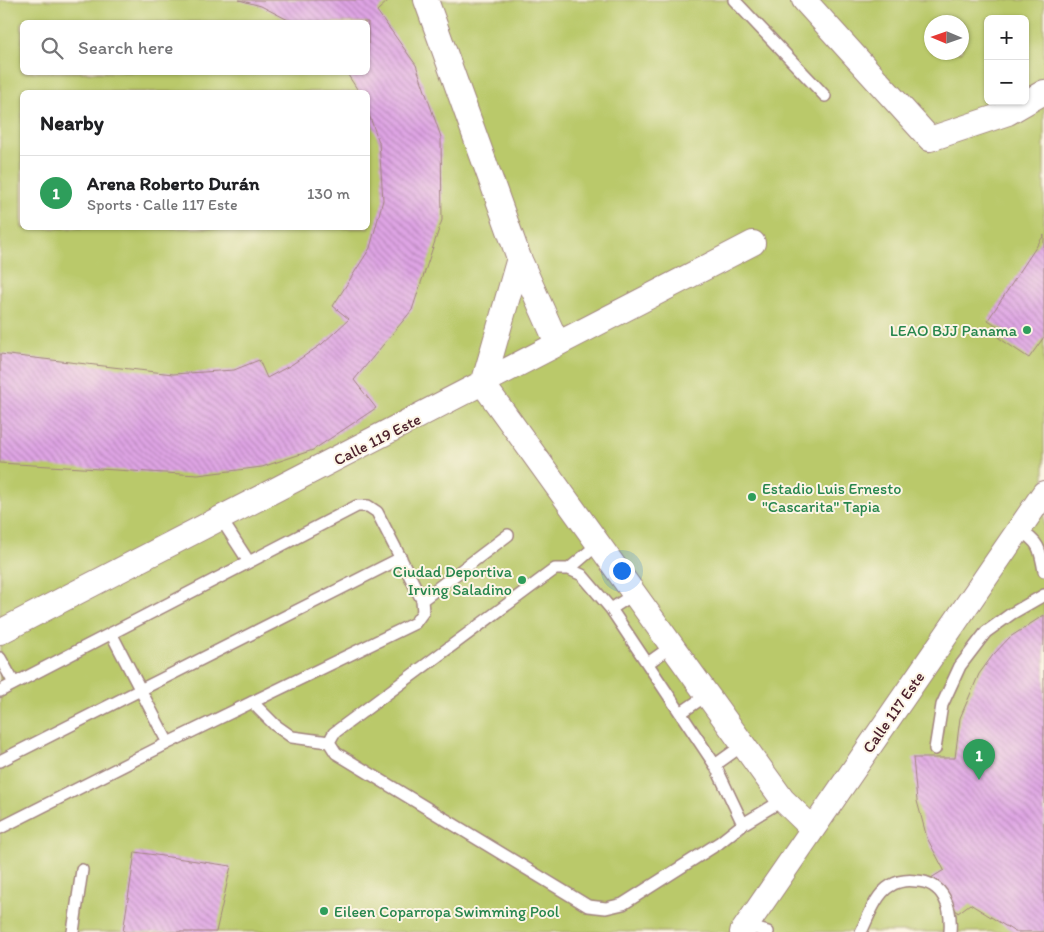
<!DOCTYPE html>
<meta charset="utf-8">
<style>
:root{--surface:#fff;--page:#f6f6f6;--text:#202124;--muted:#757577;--line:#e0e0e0;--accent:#1f6fb2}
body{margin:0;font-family:Itim,sans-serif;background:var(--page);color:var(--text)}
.controls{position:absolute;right:15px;top:15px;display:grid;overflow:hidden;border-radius:8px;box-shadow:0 1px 4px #0004}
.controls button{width:45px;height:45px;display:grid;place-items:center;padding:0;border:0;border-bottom:1px solid var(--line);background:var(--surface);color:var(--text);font:25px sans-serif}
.compass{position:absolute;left:924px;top:15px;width:45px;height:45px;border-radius:50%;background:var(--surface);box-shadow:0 1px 4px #0004;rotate:272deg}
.you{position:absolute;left:621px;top:570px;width:18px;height:18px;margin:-12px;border:4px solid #fff;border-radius:50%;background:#1a73e8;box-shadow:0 0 0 8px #1a73e833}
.badge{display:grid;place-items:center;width:32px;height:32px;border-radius:50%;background:var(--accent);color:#fff;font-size:16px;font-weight:700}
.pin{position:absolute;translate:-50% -41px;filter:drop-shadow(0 1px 2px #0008)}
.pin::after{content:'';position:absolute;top:26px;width:18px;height:15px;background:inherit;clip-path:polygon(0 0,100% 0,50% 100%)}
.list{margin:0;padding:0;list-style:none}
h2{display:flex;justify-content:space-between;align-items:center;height:65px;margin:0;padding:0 20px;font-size:21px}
h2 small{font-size:16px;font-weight:400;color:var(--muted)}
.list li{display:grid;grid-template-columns:32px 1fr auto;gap:15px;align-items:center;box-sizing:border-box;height:75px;padding:0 20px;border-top:1px solid var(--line)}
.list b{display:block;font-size:19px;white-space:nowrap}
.list p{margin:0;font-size:16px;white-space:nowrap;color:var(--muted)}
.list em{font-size:16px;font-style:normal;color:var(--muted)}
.icon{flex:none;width:28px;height:28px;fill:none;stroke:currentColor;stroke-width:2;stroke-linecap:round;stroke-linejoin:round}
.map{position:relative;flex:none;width:1044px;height:932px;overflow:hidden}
.search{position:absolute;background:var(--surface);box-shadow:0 1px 4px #0004;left:20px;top:20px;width:350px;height:55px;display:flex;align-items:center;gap:12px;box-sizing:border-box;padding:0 18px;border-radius:8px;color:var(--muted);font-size:19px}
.panel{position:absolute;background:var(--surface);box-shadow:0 1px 4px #0004;left:20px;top:90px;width:350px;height:140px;border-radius:8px}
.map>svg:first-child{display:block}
</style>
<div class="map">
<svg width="1044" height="932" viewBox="0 0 1044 932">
<defs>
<pattern id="building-back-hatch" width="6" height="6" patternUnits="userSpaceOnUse" patternTransform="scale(1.25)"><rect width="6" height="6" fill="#dea4e4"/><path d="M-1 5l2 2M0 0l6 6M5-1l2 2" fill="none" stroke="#b685b9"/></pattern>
</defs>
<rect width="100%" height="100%" fill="#fcf5e5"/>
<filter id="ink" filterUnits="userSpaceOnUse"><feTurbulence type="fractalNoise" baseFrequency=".02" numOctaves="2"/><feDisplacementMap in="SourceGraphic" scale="10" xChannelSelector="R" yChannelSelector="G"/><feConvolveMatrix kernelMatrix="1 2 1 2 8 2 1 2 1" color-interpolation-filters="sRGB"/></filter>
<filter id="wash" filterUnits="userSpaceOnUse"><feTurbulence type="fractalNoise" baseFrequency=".0096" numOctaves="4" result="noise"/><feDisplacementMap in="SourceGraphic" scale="20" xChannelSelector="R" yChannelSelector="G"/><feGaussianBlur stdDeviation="1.12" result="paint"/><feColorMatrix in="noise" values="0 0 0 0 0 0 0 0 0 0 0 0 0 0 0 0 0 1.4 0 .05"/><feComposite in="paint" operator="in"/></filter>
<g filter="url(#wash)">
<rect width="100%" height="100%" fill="#f8ead3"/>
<path fill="#bac96b" stroke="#82744b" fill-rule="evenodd" d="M0,0H1044V932H0ZM988,19H1025V101H988ZM22,22H368V72H22ZM932,22H962V52H932ZM22,92H368V228H22Z"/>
<g id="blocks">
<path fill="url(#building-back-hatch)" d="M239,0H389L377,11L416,65L441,137L442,220L412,310L354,380L376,408L313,450L262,467L198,475L0,463V354L173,374L234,370L259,360L267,378L291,365L322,344L349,319L333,306L370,248L383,200L379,142L368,112V92H359L346,72H368V22H292L261,6Z
M1044,235V337L1029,358L999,338L1004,330L988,320Z
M1044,615V932H1015L970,904L958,913L931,878L944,870L927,838L917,801L913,758H955L960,718L979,674L993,655L1010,637Z
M135,852L231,866L216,932H123Z"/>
</g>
</g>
<g filter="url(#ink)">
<use href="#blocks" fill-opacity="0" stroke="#a1847f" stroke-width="1"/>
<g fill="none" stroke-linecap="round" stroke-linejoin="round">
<g stroke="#a1847f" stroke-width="14">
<path id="lane" d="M734,0L825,96
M1019,530C1039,542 1040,548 1044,571
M569,569L598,544
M422,600L508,535
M611,609L634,594
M111,633L168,743
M0,658L14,683
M648,663L672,646
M0,691L249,562
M252,702L275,725L292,737L329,742L336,753L588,906L606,908L623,904L719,843L743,824L783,800
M682,712L707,695
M329,742L334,733L555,569H569L582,575L611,609L715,765L743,824
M935,749L942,705L960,666L986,632L1011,614L1044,595
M0,761L401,558
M715,765L743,745
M0,828L168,743L415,623L423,612L422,600L377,512L368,506H357L249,562L221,519
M746,926L768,932
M73,932L82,870
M861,932C868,918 876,894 890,886C898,881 908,880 916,881C944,882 952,908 950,932"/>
</g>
<g stroke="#a1847f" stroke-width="26">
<path id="street" d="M426,0L519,258L557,343
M804,0L930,139L1008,113L1044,92
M519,258L483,384L783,800L812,828
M0,632L753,243
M742,932L1044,493"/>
</g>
<use href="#lane" stroke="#fff" stroke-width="11"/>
<use href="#street" stroke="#fff" stroke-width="24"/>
</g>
</g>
<g fill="#2e9e5b" stroke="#fcf5e5" stroke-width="2">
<circle cx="1027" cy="330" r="5"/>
<circle cx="752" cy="497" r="5"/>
<circle cx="522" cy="580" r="5"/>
<circle cx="324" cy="911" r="5"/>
</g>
<g text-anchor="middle" stroke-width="4" stroke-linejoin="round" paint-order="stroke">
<g font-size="16" fill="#27864d" stroke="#fcf5e5" text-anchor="end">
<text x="1017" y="336">LEAO BJJ Panama</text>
<text x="762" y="494" text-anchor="start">Estadio Luis Ernesto<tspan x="762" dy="18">"Cascarita" Tapia</tspan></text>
<text x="512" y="577">Ciudad Deportiva<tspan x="512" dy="18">Irving Saladino</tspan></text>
<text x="334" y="917" text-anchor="start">Eileen Coparropa Swimming Pool</text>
</g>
<g font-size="16" fill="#4a1f2b" stroke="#fcf5e5">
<text transform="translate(377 439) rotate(-27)" y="6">Calle 119 Este</text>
<text transform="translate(893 712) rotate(-55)" y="6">Calle 117 Este</text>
</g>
</g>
</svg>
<div class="controls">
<button>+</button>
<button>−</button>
</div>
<svg class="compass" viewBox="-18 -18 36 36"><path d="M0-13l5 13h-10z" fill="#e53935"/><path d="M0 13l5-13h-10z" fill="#757577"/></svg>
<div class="you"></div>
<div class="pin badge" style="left:979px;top:780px;background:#2e9e5b">1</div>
<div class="search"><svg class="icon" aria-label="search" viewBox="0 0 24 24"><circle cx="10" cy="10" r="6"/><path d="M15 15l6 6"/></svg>Search here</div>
<section class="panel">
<h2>Nearby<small></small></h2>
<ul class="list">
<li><span class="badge" style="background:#2e9e5b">1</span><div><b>Arena Roberto Durán</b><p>Sports · Calle 117 Este</p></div><em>130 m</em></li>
</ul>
</section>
</div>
